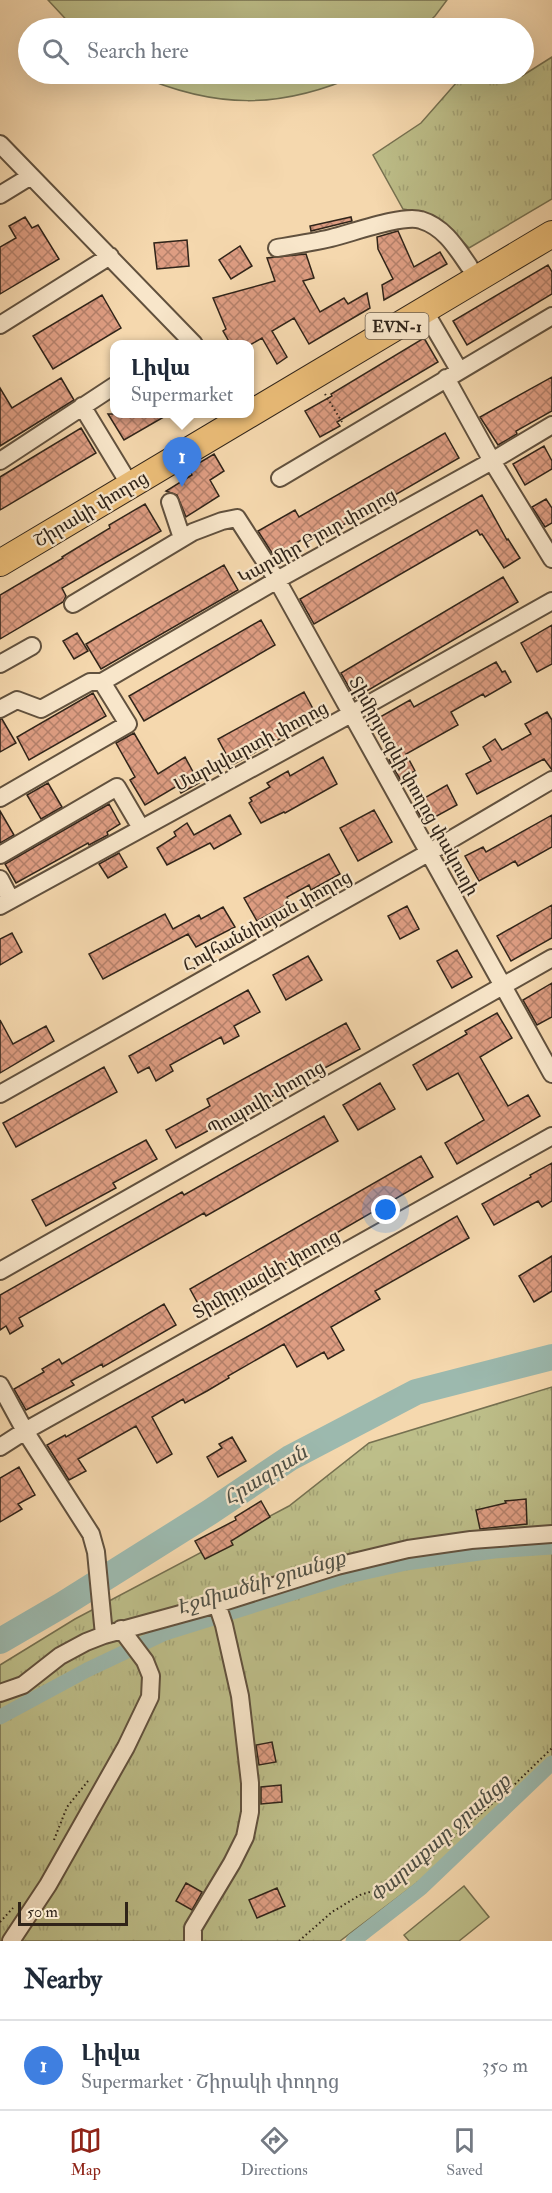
<!DOCTYPE html>
<meta charset="utf-8">
<style>
:root{--surface:#fff;--page:#f2f2f3;--text:#1f2937;--muted:#747a83;--line:#e0e1e3;--accent:#8f2418}
body{margin:0;font-family:"IM FELL Double Pica","Noto Serif Armenian",serif;background:var(--page);color:var(--text)}
.scale{position:absolute;left:18px;bottom:15px;width:110px;box-sizing:border-box;padding-left:6px;border:3px solid #302419;border-top:0;font-size:16px;line-height:21px;white-space:nowrap;color:#302419;-webkit-text-stroke:4px #f8e6ca;paint-order:stroke}
.you{position:absolute;left:386px;top:1210px;width:21px;height:21px;margin:-15px;border:4px solid #fff;border-radius:50%;background:#1a73e8;box-shadow:0 0 0 9px #1a73e833}
.badge{display:grid;place-items:center;width:39px;height:39px;border-radius:50%;background:var(--accent);color:#fff;font-size:20px;font-weight:700}
.pin{position:absolute;translate:-50% -50px;filter:drop-shadow(0 2px 3px #0008)}
.pin::after{content:'';position:absolute;top:32px;width:21px;height:18px;background:inherit;clip-path:polygon(0 0,100% 0,50% 100%)}
.popup{position:absolute;left:110px;top:340px;width:144px;height:78px;box-sizing:border-box;display:grid;place-content:center;border-radius:12px;background:var(--surface);filter:drop-shadow(0 2px 4px #0005);font-size:20px;white-space:nowrap;color:var(--muted)}
.popup b{font-size:22px;color:var(--text)}
.popup::after{content:'';position:absolute;left:50%;top:100%;margin-left:-12px;border:12px solid transparent;border-top-color:var(--surface)}
.list{margin:0;padding:0;list-style:none}
h2{display:flex;justify-content:space-between;align-items:center;height:78px;margin:0;padding:0 24px;font-size:26px}
h2 small{font-size:20px;font-weight:400;color:var(--muted)}
.list li{display:grid;grid-template-columns:39px 1fr auto;gap:18px;align-items:center;box-sizing:border-box;height:90px;padding:0 24px;border-top:2px solid var(--line)}
.list b{display:block;font-size:22px;white-space:nowrap}
.list p{margin:0;font-size:20px;white-space:nowrap;color:var(--muted)}
.list em{font-size:20px;font-style:normal;color:var(--muted)}
.icon{flex:none;width:33px;height:33px;fill:none;stroke:currentColor;stroke-width:2;stroke-linecap:round;stroke-linejoin:round}
.map{position:relative;flex:none;width:552px;height:1941px;overflow:hidden}
.search{position:absolute;background:var(--surface);box-shadow:0 6px 24px #0002;left:18px;right:18px;top:18px;height:66px;display:flex;align-items:center;gap:15px;box-sizing:border-box;padding:0 21px;border-radius:33px;color:var(--muted);font-size:22px}
.sheet{height:168px;background:var(--surface)}
nav{display:flex;justify-content:space-around;align-items:center;box-sizing:border-box;height:84px;border-top:2px solid var(--line);background:var(--surface);font-size:16px;color:var(--muted)}
nav a{display:grid;justify-items:center;gap:3px}
nav .on{color:var(--accent)}
.map>svg:first-child{display:block}
</style>
<div class="map">
<svg width="552" height="1941" viewBox="0 0 552 1941">
<defs>
<pattern id="grass-tufts" width="24" height="20" patternUnits="userSpaceOnUse" patternTransform="scale(1.5)"><rect width="24" height="20" fill="#bdbe89"/><path d="M3 7l-1-3M5 7V3M7 7l1-3M15 17l-1-3M17 17v-4M19 17l1-3" fill="none" stroke="#a3a376"/></pattern>
<pattern id="building-cross-hatch" width="8" height="8" patternUnits="userSpaceOnUse" patternTransform="scale(1.5)"><rect width="8" height="8" fill="#de9d82"/><path d="M0 0l8 8M0 8l8-8" fill="none" stroke="#b4806a"/></pattern>
</defs>
<rect width="100%" height="100%" fill="#f5d8ae"/>
<filter id="stains"><feTurbulence type="fractalNoise" baseFrequency=".00333" numOctaves="4"/><feColorMatrix values="0 0 0 0 .2 0 0 0 0 .09 0 0 0 0 .02 0 0 0 .5 -.17"/></filter>
<radialGradient id="worn" r=".72"><stop offset=".6" stop-color="#630" stop-opacity="0"/><stop offset="1" stop-color="#630" stop-opacity=".3"/></radialGradient>
<path fill="url(#grass-tufts)" stroke="#767151" stroke-width="1.5" d="M552,57V199L469,248C449,226 433,213 403,209L373,155L421,123L464,74H520L522,76Z
M552,1387V1764L422,1879L340,1941H0V1665L75,1619L289,1506L369,1443Z"/>
<path fill="#bdbe89" stroke="#767151" stroke-width="1.5" d="M48,0H447L435,16L422,28H74Z
M135,74H360C280,110 215,109 135,74Z
M464,1886L489,1917L459,1941H409L404,1935Z"/>
<g fill="none" stroke-linecap="round" stroke-linejoin="round">
<path stroke="#9cb9ae" stroke-width="15" d="M0,1717L87,1670L165,1633L344,1577L406,1563L494,1551L552,1547
M353,1941L421,1888L552,1763"/>
<path stroke="#9cb9ae" stroke-width="26" d="M0,1641L62,1605L210,1512L290,1458L416,1392L552,1357"/>
</g>
<path fill="url(#building-cross-hatch)" stroke="#302419" stroke-width="1.5" d="M25,217L32,228L38,225L59,259L0,294V247L16,238L9,226Z
M351,217L352,221L311,231L310,226Z
M398,231L414,267L440,252L447,264L384,300L382,285L393,279L378,249L377,237Z
M187,240L189,266L157,269L154,243Z
M240,246L252,266L231,279L219,260Z
M306,254L314,278L303,281L320,312L344,298L348,304L367,293L370,308L309,344L294,318L272,331L287,357L277,364L262,338L250,345H231L223,331L226,329L213,298L275,281L267,258Z
M548,265L552,272V294L467,345L453,321Z
M102,295L121,328L53,369L33,336Z
M424,338L438,362L337,422L340,426L320,437L305,411L332,396L331,394Z
M552,377V411L516,431L517,434L498,445L480,417Z
M61,378L74,400L0,446V388L12,408Z
M108,414H169L124,440Z
M81,428L96,453L0,510V477Z
M445,433L459,458L324,536L320,529L274,556L258,531L295,510L299,517Z
M544,446L552,461V469L525,485L513,464Z
M214,454L224,471L210,480L219,496L186,517L177,495L166,491L192,475L189,469Z
M482,495L507,540L508,539L520,558L504,568L482,534L480,535L477,530L314,624L300,599Z
M546,499L552,508V523L545,527L532,507Z
M145,504L161,531L62,588L66,596L63,602L0,639V595L63,558L62,557L110,528L109,525Z
M224,565L238,590L101,669L86,644Z
M503,577L518,602L355,698L341,673Z
M261,620L275,645L144,721L129,696Z
M552,625V664L537,672L521,643Z
M77,633L88,651L74,659L63,641Z
M496,662L502,672L505,671L511,682L485,697L483,694L451,712L458,725L406,754L415,771L400,779L389,760L393,757L373,721L410,700L414,707Z
M304,692L318,718L232,765L218,739Z
M93,693L106,716L29,760L17,737Z
M547,712L552,720V770L544,759L477,794L466,774L491,761L483,747L495,739L502,750L531,734L525,724Z
M0,719H2L16,743L0,752Z
M134,733L158,774L185,757L199,783L181,793L177,786L145,805L130,780L135,777L116,743Z
M323,757L337,784L285,813L284,812L261,823L249,803L252,801L250,798L270,787L267,783L288,771L290,776Z
M48,783L62,807L41,819L27,795Z
M447,785L457,805L424,823L414,804Z
M109,804L120,824L107,832L108,835L89,845L88,843L16,883L5,864Z
M374,810L392,842L358,861L340,828Z
M0,811L14,835L0,843Z
M230,815L241,834L214,849L210,843L167,865L157,848L176,836L174,832L187,823L194,835Z
M552,815V847L518,866L515,861L479,881L465,856L483,847L486,852Z
M119,853L127,867L108,878L99,864Z
M329,854L340,874L311,890L309,885L287,897L290,903L257,921L244,898Z
M552,905V938L511,961L497,936Z
M407,906L419,929L400,939L388,916Z
M223,907L235,927L196,947L188,934L103,979L89,954L165,914L173,929L199,915L201,919Z
M12,933L22,952L0,965V939Z
M457,950L472,977L452,988L437,961Z
M308,956L322,980L286,1000L273,975Z
M552,983V1017L537,1025L523,1000Z
M248,990L260,1012L234,1026L239,1036L224,1044L221,1037L170,1065L173,1071L156,1081L149,1067L138,1073L129,1056Z
M497,1013L512,1038L480,1057L508,1106L528,1095L540,1116L457,1164L445,1143L484,1120L458,1073L427,1090L413,1065L467,1034L465,1031Z
M0,1020L13,1044L46,1026L54,1041L0,1073Z
M346,1023L360,1049L176,1148L166,1130L210,1106L207,1099Z
M104,1067L117,1092L16,1147L3,1123Z
M380,1083L395,1109L358,1130L343,1105Z
M324,1116L338,1141L206,1216L204,1213L19,1318L23,1326L10,1334L6,1326L0,1330V1295L182,1192L184,1195Z
M146,1140L157,1159L113,1183L116,1188L46,1226L32,1200Z
M421,1156L433,1177L202,1311L190,1289Z
M552,1163V1201L542,1207L538,1201L494,1225L482,1204L531,1177L530,1175Z
M457,1216L469,1238L375,1291L380,1299L331,1327L344,1350L328,1359L324,1352L297,1367L284,1344L228,1376L229,1378L207,1391L185,1403L183,1399L152,1417L172,1454L157,1463L136,1426L78,1459L86,1471L69,1480L47,1445L65,1435L66,1437L263,1328Z
M552,1256V1291L534,1302L519,1276Z
M164,1304L176,1325L103,1367L102,1364L71,1381L74,1385L26,1410L14,1389L44,1372L42,1369L59,1359L62,1364Z
M232,1437L246,1461L218,1477L207,1457L222,1448L219,1444Z
M19,1467L35,1495L18,1504L22,1509L0,1522V1478Z
M526,1499L527,1524L480,1529L476,1510L506,1503L505,1501Z
M261,1501L270,1517L231,1541L233,1545L205,1559L195,1541L236,1520L235,1517Z
M272,1742L276,1762L259,1765L256,1745Z
M281,1785L282,1802L261,1804V1787Z
M186,1883L202,1892L192,1910L176,1901Z
M277,1888L285,1906L257,1918L249,1900Z"/>
<g fill="none" stroke-linecap="round" stroke-linejoin="round">
<g stroke="#61513e" stroke-width="20">
<path id="minor" d="M0,144L194,344
M0,195L31,176
M277,248C295,245 314,242 331,238C352,233 403,214 421,220C444,227 456,247 469,266
M424,310L459,370
M0,325L110,256
M446,378L492,461L552,559
M82,406L130,485
M0,461L114,386
M280,478L552,316
M170,502L182,538
M73,604L193,532L222,521L237,518L277,580L552,1074
M0,664L32,646
M0,709L17,700L41,709L90,682H102L277,580L492,461L552,425
M0,798L128,724L102,682
M0,855L117,787L141,828
M0,879L11,900
M0,906L351,714L552,601
M0,1094L428,853L552,780
M0,1271L552,958
M0,1385L25,1431L91,1534L96,1552L104,1635
M0,1447L25,1431L552,1136
M0,1693L23,1685L60,1656L86,1642L104,1635L217,1604L337,1566L408,1549L471,1540L552,1534
M11,1941L48,1885L126,1747L150,1697L151,1676L145,1661L121,1629
M193,1941V1928L232,1863L245,1837L250,1812V1783L240,1696L224,1625L217,1604"/>
</g>
<g stroke="#302419" stroke-width="28">
<path id="highway" d="M0,563L552,234"/>
</g>
<path stroke="#302419" stroke-width="2" stroke-dasharray="1.5 3" stroke-linecap="butt" d="M325,394L342,422
M54,1840L67,1807L88,1781
M0,1922L13,1908
M299,1941L332,1912L360,1895L402,1882L515,1784L552,1748"/>
<use href="#minor" stroke="#f8e6ca" stroke-width="16"/>
<use href="#highway" stroke="#eabc77" stroke-width="26"/>
</g>
<g text-anchor="middle" stroke-width="4.5" stroke-linejoin="round" paint-order="stroke">
<rect fill="#f8e6ca" stroke="#6c5e4e" stroke-width="1.5" x="365.5" y="313" width="63" height="26" rx="4.5"/>
<g font-size="16" font-weight="bold" fill="#302419">
<text x="397" y="332">EVN-1</text>
</g>
<g font-size="18" fill="#302419" stroke="#f8e6ca">
<text transform="translate(91 509) rotate(-31)" y="6">Շիրակի փողոց</text>
<text transform="translate(317 536) rotate(-29)" y="6">Կարմիր Բլուր փողոց</text>
<text transform="translate(251 746) rotate(-28)" y="6">Մարկվարտի փողոց</text>
<text transform="translate(414 786) rotate(61)" y="6">Տիմիրյազևի փողոց փակուղի</text>
<text transform="translate(267 921) rotate(-29)" y="6">Հովհաննիսյան փողոց</text>
<text transform="translate(266 1098) rotate(-30)" y="6">Պոպովի փողոց</text>
<text transform="translate(266 1274) rotate(-29)" y="6">Տիմիրյազևի փողոց</text>
</g>
<g font-size="20" font-style="italic" fill="#505146" stroke="#f8e6ca">
<text transform="translate(265 1475) rotate(-32)" y="7">Հրազդան</text>
<text transform="translate(261 1582) rotate(-17)" y="7">Էջմիածնի ջրանցք</text>
<text transform="translate(440 1838) rotate(-42)" y="7">Փարաքար ջրանցք</text>
</g>
</g>
<rect width="100%" height="100%" filter="url(#stains)"/>
<rect width="100%" height="100%" fill="url(#worn)"/>
</svg>
<div class="scale">50 m</div>
<div class="you"></div>
<div class="pin badge" style="left:182px;top:487px;background:#3f7fe0">1</div>
<div class="popup"><b>Լիվա</b>Supermarket</div>
<div class="search"><svg class="icon" aria-label="search" viewBox="0 0 24 24"><circle cx="10" cy="10" r="6"/><path d="M15 15l6 6"/></svg>Search here</div>
</div>
<section class="sheet">
<h2>Nearby<small></small></h2>
<ul class="list">
<li><span class="badge" style="background:#3f7fe0">1</span><div><b>Լիվա</b><p>Supermarket · Շիրակի փողոց</p></div><em>350 m</em></li>
</ul>
</section>
<nav>
<a class="on"><svg class="icon" aria-label="map" viewBox="0 0 24 24"><path d="M3 6l6-2 6 2 6-2v14l-6 2-6-2-6 2zM9 4v14M15 6v14"/></svg>Map</a>
<a><svg class="icon" aria-label="directions" viewBox="0 0 24 24"><path d="M12 3l9 9-9 9-9-9zM9 14v-3h6M13 9l2 2-2 2"/></svg>Directions</a>
<a><svg class="icon" aria-label="saved" viewBox="0 0 24 24"><path d="M7 4h10v16l-5-4-5 4z"/></svg>Saved</a>
</nav>
